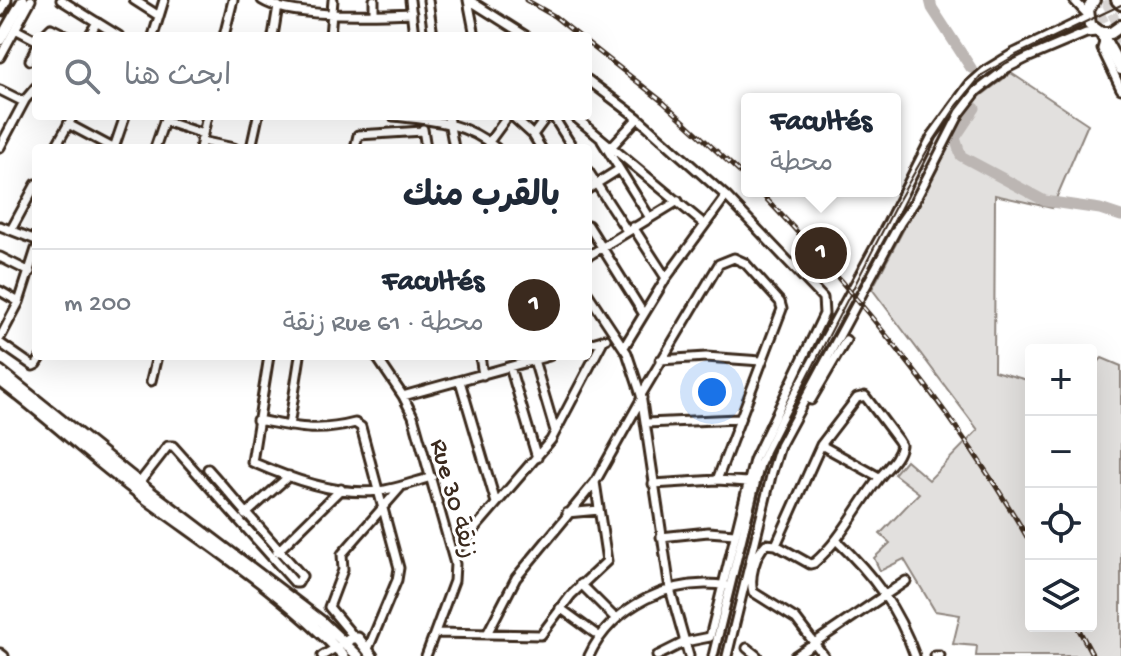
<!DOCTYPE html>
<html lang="ar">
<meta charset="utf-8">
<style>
:root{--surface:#fff;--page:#f6f6f7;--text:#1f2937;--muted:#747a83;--line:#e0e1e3;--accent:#3b2a1e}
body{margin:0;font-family:"Gochi Hand","Playpen Sans Arabic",sans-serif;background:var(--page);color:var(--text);direction:rtl}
.controls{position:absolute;right:24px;bottom:24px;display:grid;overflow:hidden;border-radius:8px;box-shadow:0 8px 32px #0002}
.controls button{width:72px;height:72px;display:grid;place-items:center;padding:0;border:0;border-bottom:2px solid var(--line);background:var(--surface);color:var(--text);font:40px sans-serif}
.you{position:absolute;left:712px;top:392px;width:28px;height:28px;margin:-20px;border:6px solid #fff;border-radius:50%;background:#1a73e8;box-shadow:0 0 0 12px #1a73e833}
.badge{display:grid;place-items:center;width:52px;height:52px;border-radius:50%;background:var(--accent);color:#fff;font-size:26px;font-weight:700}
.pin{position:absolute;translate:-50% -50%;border:4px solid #fff;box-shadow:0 2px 8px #0006}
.popup{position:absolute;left:741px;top:93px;width:160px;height:104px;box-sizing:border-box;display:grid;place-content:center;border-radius:8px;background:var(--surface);filter:drop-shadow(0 2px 6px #0005);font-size:26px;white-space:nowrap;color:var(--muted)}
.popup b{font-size:30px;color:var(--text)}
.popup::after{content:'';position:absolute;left:50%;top:100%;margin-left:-16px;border:16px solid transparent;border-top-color:var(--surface)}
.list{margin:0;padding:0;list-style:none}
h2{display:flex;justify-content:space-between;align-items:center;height:104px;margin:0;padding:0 32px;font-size:34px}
h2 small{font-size:26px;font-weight:400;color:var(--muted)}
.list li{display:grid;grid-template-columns:52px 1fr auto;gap:24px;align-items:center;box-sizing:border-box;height:112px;padding:0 32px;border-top:2px solid var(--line)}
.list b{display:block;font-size:30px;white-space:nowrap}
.list p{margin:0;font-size:26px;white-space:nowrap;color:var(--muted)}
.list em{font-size:26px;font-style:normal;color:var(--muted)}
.icon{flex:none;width:44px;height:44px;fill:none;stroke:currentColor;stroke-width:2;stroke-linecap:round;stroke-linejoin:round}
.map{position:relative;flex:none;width:1121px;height:656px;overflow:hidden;direction:ltr}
.search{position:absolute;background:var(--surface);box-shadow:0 8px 32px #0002;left:32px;top:32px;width:560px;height:88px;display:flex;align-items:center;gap:20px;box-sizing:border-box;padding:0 28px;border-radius:8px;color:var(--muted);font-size:30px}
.panel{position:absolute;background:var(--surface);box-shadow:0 8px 32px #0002;left:32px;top:144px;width:560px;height:216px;border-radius:8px;direction:rtl}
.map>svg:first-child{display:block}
</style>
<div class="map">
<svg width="1121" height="656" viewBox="0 0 1121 656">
<rect width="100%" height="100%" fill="#fff"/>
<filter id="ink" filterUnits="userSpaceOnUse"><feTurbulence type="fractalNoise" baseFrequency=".0125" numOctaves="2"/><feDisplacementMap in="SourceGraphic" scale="16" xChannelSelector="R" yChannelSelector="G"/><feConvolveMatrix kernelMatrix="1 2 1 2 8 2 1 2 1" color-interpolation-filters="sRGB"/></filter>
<g filter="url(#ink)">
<path fill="#e2e0de" stroke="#8e857e" stroke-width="2" d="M1011,73L1088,124L1052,208L995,195L994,371L1031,381V626H1091V370L1102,358L1121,366V656H976L977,646L953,644L960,615L935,611L904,559L880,571L874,558L890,543L880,534L919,493L894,474L906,460L929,480L978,430L872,289L951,140L978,98Z"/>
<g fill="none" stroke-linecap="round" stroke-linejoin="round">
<path stroke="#bcb6b3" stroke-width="11" d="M930,0L932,8L971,68
M975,108L955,138L961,156L1045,201L1100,209L1121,216"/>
<path stroke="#d8d4d2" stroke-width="10" stroke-dasharray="10 5" stroke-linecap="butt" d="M1093,0L1115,44
M1105,0L1121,31"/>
<g stroke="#3b2a1e" stroke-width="13">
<path id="minor" d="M61,0L119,36
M134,0L159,16
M262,0C292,19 375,14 412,13
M374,0V14
M410,0L414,36
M428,0L433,36
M468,0L475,36
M469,0L526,36
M1074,0L1087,14
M15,29L36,40
M43,36L51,28L67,36
M89,36L97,22
M153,36L164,0
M224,36L233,0
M273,36L278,6
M330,36L333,0
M1105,39L1102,49L1121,89
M0,57L31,0
M30,60L36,48
M588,80L638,118L726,196L823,298L824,314L754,460L710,637L685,642L657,656
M0,90L24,102
M393,116C430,120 466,122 496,148
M448,116L454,148
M512,116L533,135L541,148
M553,116L573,148
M574,116L704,224
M164,121L203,134
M68,124L113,148
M423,129L426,148
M533,135L547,116
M201,141L234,148
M602,141L650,218
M489,142L508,116
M612,146L638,118
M0,147L25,100L36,87
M55,148L73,116
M114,148L125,116
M155,148L166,116
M200,148L207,116
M251,148L258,116
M355,148L358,135L423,131
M588,171L627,231
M588,189L618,170
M588,225L643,313
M0,226L36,240
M633,227L666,278
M11,230L36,184
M588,256L678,201
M0,257L30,272
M0,291L19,302
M588,294L627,353L641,395L670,589L689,656
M0,338L19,302L36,249
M0,343L33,366L37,364L42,356
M588,344L606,339
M624,347L666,278L726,196
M269,356L252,462C289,478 336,496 378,491C396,489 414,482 432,477
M376,356L403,396L413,416L455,564L454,581L426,656
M480,356L483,375
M534,360L555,431
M660,360L706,357L761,361
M510,367L537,458
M151,381L157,356
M460,381L496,503
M641,395L719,264L734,258L745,263L780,302L782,309L717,480
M403,396L549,356
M811,400L846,340
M257,420C295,427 317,433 355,423L361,427L399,568L397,580L368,649
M646,423L738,419
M289,426L300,356
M821,445L879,477
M140,482L168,446H173L295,583H298L302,576L208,469
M653,484L717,480L748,482
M567,513L599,510
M245,515L289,476
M661,537L708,532L735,534
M836,540C873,575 898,608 915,656
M776,545L821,445L857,398L865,396L898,440L901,445C899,458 888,467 880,477C857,506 842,539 814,563L810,564L776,545L766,544C755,555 749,578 753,592L796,619L824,656
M277,552L341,489
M453,554L551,440L604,339
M581,584L616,619
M560,608L600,637
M435,633L541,635L571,595L607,561L595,482
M487,634L516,578L595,482L642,398
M354,637L329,607L343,570L342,554L400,488
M747,648L757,656
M0,653L4,656
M322,656L339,646
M589,656C612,606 673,576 728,586
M713,656L760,464L781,420L888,223L932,136L969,85L986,70L1014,53L1087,18
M727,656L772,472L780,446L900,223L914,203L960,113L977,91L1007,68L1027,58L1086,33L1097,32
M795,656L906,581
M935,656H940"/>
</g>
<g stroke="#3b2a1e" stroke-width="15">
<path id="major" d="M0,11L6,0
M0,40L23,0
M0,371L152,493L321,621L358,656
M0,381C51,419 97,463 148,500C215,549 287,596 344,656
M345,643L351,638H358L372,656"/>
</g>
<g stroke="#3b2a1e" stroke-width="16">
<path id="highway" d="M1094,0L1088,10L1090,25L1101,33L1121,69
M1117,0L1121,4
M1101,33H1111L1121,26"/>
</g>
<use href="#minor" stroke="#fff" stroke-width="7"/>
<use href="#major" stroke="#fff" stroke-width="9"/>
<use href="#highway" stroke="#fff" stroke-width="10"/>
<path stroke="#3b2a1e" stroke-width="2" d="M719,656L769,452L897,203L928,149L956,107L982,75L1016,55L1121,5"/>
<g stroke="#3b2a1e" stroke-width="5">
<path id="rail" d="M526,0L554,16L579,36
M588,43L663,102L747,179
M759,191C862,299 957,415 1031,544
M1077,626L1093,656"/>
</g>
<use href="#rail" stroke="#fff" stroke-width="2" stroke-dasharray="6" stroke-linecap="butt"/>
</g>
</g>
<g text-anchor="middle" stroke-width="6" stroke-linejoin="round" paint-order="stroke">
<g font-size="26" fill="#3b2a1e" stroke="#fff">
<text transform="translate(456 498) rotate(75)" y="9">Rue 30 زنقة</text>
</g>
</g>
</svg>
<div class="controls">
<button>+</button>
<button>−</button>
<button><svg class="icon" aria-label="locate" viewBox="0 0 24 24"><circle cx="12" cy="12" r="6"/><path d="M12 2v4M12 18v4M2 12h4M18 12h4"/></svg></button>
<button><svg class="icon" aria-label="layers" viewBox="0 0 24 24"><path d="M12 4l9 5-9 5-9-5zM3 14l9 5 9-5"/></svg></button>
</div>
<div class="you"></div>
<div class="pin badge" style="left:821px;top:253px">1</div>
<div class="popup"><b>Facultés</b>محطة</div>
<div class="search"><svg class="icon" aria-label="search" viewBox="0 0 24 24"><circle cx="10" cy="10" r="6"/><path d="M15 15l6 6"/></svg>ابحث هنا</div>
<section class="panel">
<h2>بالقرب منك<small></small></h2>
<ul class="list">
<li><span class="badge">1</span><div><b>Facultés</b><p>محطة · Rue 61 زنقة</p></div><em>200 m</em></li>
</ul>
</section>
</div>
